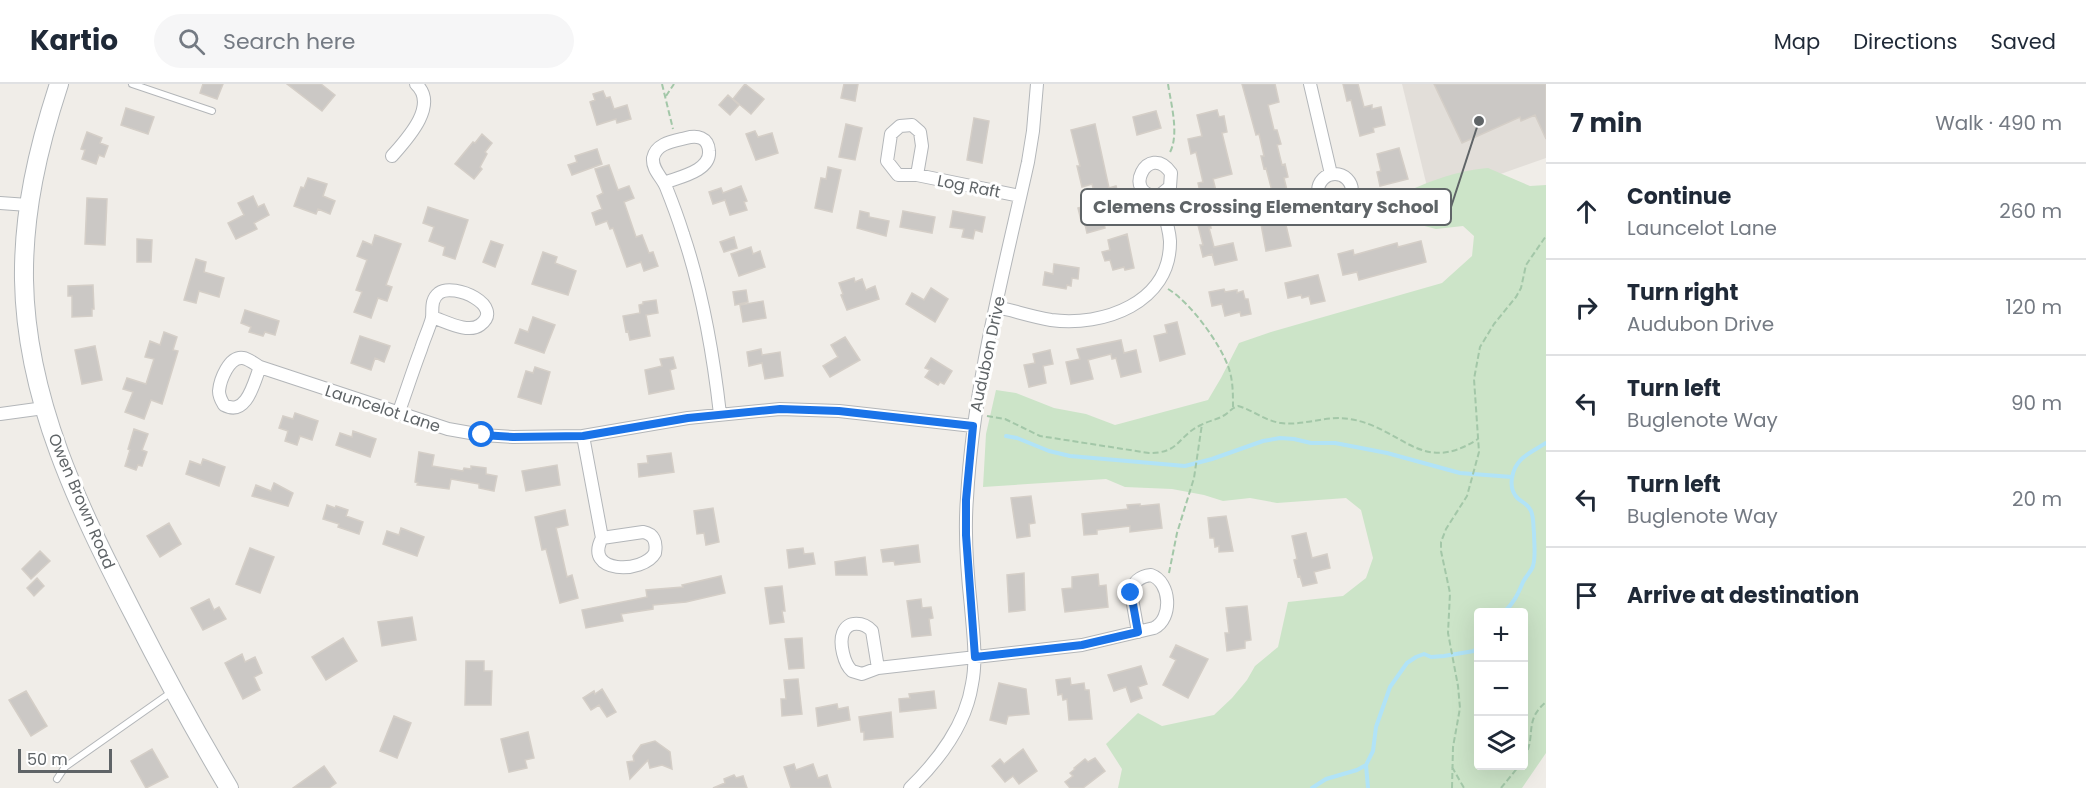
<!DOCTYPE html>
<meta charset="utf-8">
<style>
:root{--surface:#fff;--page:#f6f6f7;--text:#1f2937;--muted:#747a83;--line:#e0e1e3}
body{margin:0;font-family:Poppins,sans-serif;background:var(--page);color:var(--text)}
.controls{position:absolute;right:18px;bottom:18px;display:grid;overflow:hidden;border-radius:6px;box-shadow:0 6px 24px #0002}
.controls button{width:54px;height:54px;display:grid;place-items:center;padding:0;border:0;border-bottom:2px solid var(--line);background:var(--surface);color:var(--text);font:30px sans-serif}
.scale{position:absolute;left:18px;bottom:15px;width:94px;box-sizing:border-box;padding-left:6px;border:3px solid #5f6467;border-top:0;font-size:16px;line-height:21px;white-space:nowrap;color:#5f6467;-webkit-text-stroke:4px #fff;paint-order:stroke}
.stop{position:absolute;width:18px;height:18px;margin:-14px;border:4px solid #1a73e8;border-radius:50%;background:#fff}
.stop.end{background:#1a73e8;border-color:#fff;box-shadow:0 2px 6px #0008}
.list{margin:0;padding:0;list-style:none}
h2{display:flex;justify-content:space-between;align-items:center;height:78px;margin:0;padding:0 24px;font-size:26px}
h2 small{font-size:20px;font-weight:400;color:var(--muted)}
.list li{display:grid;grid-template-columns:39px 1fr auto;gap:18px;align-items:center;box-sizing:border-box;height:96px;padding:0 24px;border-top:2px solid var(--line)}
.list b{display:block;font-size:22px;white-space:nowrap}
.list p{margin:0;font-size:20px;white-space:nowrap;color:var(--muted)}
.list em{font-size:20px;font-style:normal;color:var(--muted)}
.icon{flex:none;width:33px;height:33px;fill:none;stroke:currentColor;stroke-width:2;stroke-linecap:round;stroke-linejoin:round}
.map{position:relative;flex:none;width:1546px;height:704px;overflow:hidden}
header{display:flex;align-items:center;gap:36px;box-sizing:border-box;height:84px;padding:0 30px;background:var(--surface);border-bottom:2px solid var(--line)}
header strong{font-size:28px}
nav{display:flex;gap:33px;margin-inline-start:auto;font-size:21px}
.search{width:420px;height:54px;background:var(--page);display:flex;align-items:center;gap:15px;box-sizing:border-box;padding:0 21px;border-radius:33px;color:var(--muted);font-size:22px}
main{display:flex}
aside{flex:1;background:var(--surface)}
.map>svg:first-child{display:block}
</style>
<header>
<strong>Kartio</strong>
<div class="search"><svg class="icon" aria-label="search" viewBox="0 0 24 24"><circle cx="10" cy="10" r="6"/><path d="M15 15l6 6"/></svg>Search here</div>
<nav><a>Map</a><a>Directions</a><a>Saved</a></nav>
</header>
<main>
<div class="map">
<svg width="1546" height="704" viewBox="0 0 1546 704">
<rect width="100%" height="100%" fill="#f0ede8"/>
<path fill="#e2ded9" d="M1402,0H1546V74L1430,115Z"/>
<path fill="#cce4c8" fill-rule="evenodd" d="M1488,84L1530,102L1546,101V669L1522,704H1118L1122,685L1106,660L1138,629L1162,642L1214,631L1232,614L1247,596L1255,582L1278,563L1288,518L1343,512L1366,494L1373,474L1361,426L1346,414L1277,419L1250,414L1223,417L1204,411L1172,405L1125,403L1106,395L983,403L986,350L996,306L1016,309L1054,324L1086,330L1115,341L1208,316L1221,294L1239,259L1271,248L1442,199L1472,172L1474,152L1463,142L1436,145L1394,134L1381,120C1415,103 1450,87 1488,84ZM1524,528V682H1478V528Z"/>
<g fill="none" stroke-linecap="round" stroke-linejoin="round">
<path stroke="#b1e3f7" stroke-width="4" d="M1006,352L1017,354L1049,367L1070,372L1185,382L1212,375L1263,357L1280,354L1294,355L1311,359H1335L1387,369L1460,389L1512,393
M1504,528C1514,519 1518,510 1523,498C1526,492 1531,488 1533,482C1536,472 1534,460 1534,449C1533,441 1534,434 1531,427C1527,418 1519,418 1515,411C1511,405 1511,400 1512,394C1515,374 1530,369 1546,359
M1366,681L1368,704
M1312,704L1326,695L1357,686L1366,681L1373,667L1376,643L1390,603L1407,579L1416,573L1424,570L1431,573L1444,572L1474,567L1478,563"/>
</g>
<path fill="#cbc8c5" stroke="#d4cec7" stroke-width="1.5" d="M203,0H223L217,15L200,9Z
M287,0H321L335,11L322,27Z
M745,0L764,15L751,30L733,15Z
M844,0H858L855,17L841,14Z
M1242,0H1275L1279,18L1268,21L1274,46H1277L1281,60L1277,61L1282,81L1285,80L1288,93L1284,94L1292,127L1283,129L1291,162L1266,167L1256,113L1268,110V108L1272,107L1266,84L1264,85L1261,72H1264L1259,50L1256,51Z
M1343,0H1358L1364,23L1372,21V25L1381,23L1385,41L1373,44L1374,48L1360,52L1351,16L1347,17Z
M1434,0H1546V55L1535,31L1521,37L1520,33L1462,59Z
M603,7L606,14L610,13L614,25L627,21L631,35L617,39L616,35L597,41L590,18L595,16L593,10Z
M728,11L739,21L730,31L719,21Z
M126,24L154,33L148,50L121,41Z
M1217,26L1219,33L1224,32L1227,48L1222,49L1232,90L1213,95L1219,119L1223,118L1227,135L1210,139L1211,144H1209L1214,163L1233,159L1237,176L1215,181L1212,170L1203,173L1200,161H1203L1197,137L1206,135L1198,99L1203,98L1196,68L1191,70L1188,55L1202,52L1197,31Z
M1156,27L1161,44L1137,51L1133,33Z
M974,34L989,37L982,79L967,76Z
M846,40L862,44L855,76L839,73Z
M1095,40L1109,104L1116,102L1120,117L1104,121L1106,130L1102,131L1105,144L1087,149L1084,136H1081L1078,124L1097,119L1092,100L1082,103L1077,82H1080L1071,46Z
M755,47L758,53L772,49L778,69L756,76L746,50Z
M87,48L102,54L100,59L108,62L104,73L99,71L96,80L82,75L85,66L81,65Z
M482,50L492,59L485,68L487,70L480,83L482,85L474,95L455,80L473,58L475,59Z
M1399,64L1408,95L1380,102L1377,88L1381,87L1377,70Z
M597,65L602,80L572,91L568,81L577,78L575,72Z
M609,81L618,106L629,102L634,114L624,118L636,153L642,151L649,169L653,168L658,182L644,187L641,178L627,183L613,144L610,145L607,137L596,141L592,129L602,125L597,112L603,109L595,85Z
M828,83L841,86L832,128L815,124L821,94L826,95Z
M308,94L327,100L323,112L335,117L330,130L318,125L316,130L294,122L301,103L304,104Z
M741,102L747,117L744,118L747,126L730,131L725,116L713,120L709,108L721,104L723,109Z
M253,112L258,123L264,120L269,131L254,139L257,145L236,155L228,139L244,131L238,119Z
M87,114L107,115L105,161L85,160Z
M428,123L468,136L455,175L443,171L445,163L429,157L434,143L423,139Z
M860,127L869,129V133L889,137L886,152L857,144Z
M903,127L935,133L932,149L900,143Z
M953,127L985,133L982,148L975,146L973,155L962,153L964,145L950,143Z
M1127,150L1134,184L1125,186L1124,183L1113,186L1110,176L1105,177L1102,168L1110,166L1108,156Z
M375,151L401,160L386,201L392,203L387,217L378,214L371,234L354,228L362,208L356,206L367,176L357,172L363,157L372,161Z
M734,153L737,164L724,168L720,158Z
M137,155L152,156L151,178H137Z
M491,157L503,161L495,183L483,178Z
M1421,157L1426,178L1359,196L1357,188L1343,191L1338,170L1353,166L1354,171L1397,159L1398,163Z
M751,163L753,170L760,167L765,183L739,192L731,170Z
M543,168L557,173L555,179L576,187L568,211L532,200Z
M196,175L206,178L204,188L224,194L219,213L199,207L196,219L184,216Z
M1054,180L1079,184L1078,195L1072,194L1071,202L1067,201L1066,205L1043,201L1045,188L1053,190Z
M1318,191L1325,217L1311,220L1309,212L1302,214L1301,211L1288,214L1285,199Z
M854,194L855,198L862,195L866,206L875,202L879,215L847,226L841,211L843,210L839,199Z
M93,201L94,225H92V232L72,233V212H68V202Z
M931,204L948,215L935,238L906,220L912,209L924,216Z
M1224,205L1225,208L1237,206V209L1243,207L1245,215H1248L1251,230L1241,232L1240,228L1225,232L1222,220L1212,222L1209,208Z
M746,206L748,218L735,221L733,208Z
M656,216L658,229L646,231L650,252L630,256L628,247L626,248L623,232L640,229L639,221L643,220V218Z
M763,217L766,234L743,238L740,221Z
M245,226L279,237L275,251L265,248L263,252L249,248L251,243L241,239Z
M533,233L555,241L544,269L515,259L520,245L528,248Z
M1177,238L1185,270L1160,277L1154,252L1167,249L1165,241Z
M164,248L177,253L173,266L178,267L162,320L151,316L144,335L125,328L133,308L123,305L127,294L146,300L154,275L145,273L150,257L160,261Z
M360,252L390,262L384,278L375,274L371,286L351,279Z
M845,253L860,276L830,293L823,282L838,273L831,261Z
M1121,256L1124,269L1136,266L1141,288L1121,293L1116,274L1112,275L1111,270L1088,276L1093,295L1071,300L1066,278L1080,275L1077,265Z
M95,262L102,296L82,300L75,266Z
M761,265L762,271L780,268L783,292L765,295L762,279L749,282L747,268Z
M1050,266L1053,280L1043,282L1046,299L1029,303L1024,281L1035,279L1033,270Z
M673,273L676,284L670,286L674,305L649,310L645,286L662,282L660,275Z
M931,274L952,287L944,300L940,298L938,301L925,293L930,286L925,284Z
M535,283L550,288L541,320L518,313L526,287L533,289Z
M295,329L318,337L312,356L300,352L297,361L285,357L288,347L279,344L283,332L293,335Z
M134,345L148,350L142,366L147,368L142,382L138,381L136,386L125,382L130,366L128,365Z
M353,347L376,355L370,373L336,361L340,349L352,353Z
M419,368L434,371L432,382L463,387L464,384L471,385V382L486,384V390L497,392L494,407L479,404V400L451,395L449,405L417,401L418,399L415,398Z
M671,369L674,388L639,393L638,380L648,379L647,372Z
M203,375L225,383L219,402L186,390L190,377L201,381Z
M557,381L560,401L526,407L522,387Z
M274,399L293,409L288,422L252,412L256,401L271,407Z
M1031,412L1035,439L1029,440L1030,452L1017,454L1011,414Z
M1140,420V422L1159,420L1162,444L1130,448V442L1097,446V450L1084,451L1082,430L1128,425L1127,421Z
M327,421L335,424L336,422L348,426L346,432L363,438L359,450L338,443L339,440L323,435Z
M713,424L719,458L706,461L704,449L697,450L694,427Z
M565,426L568,441L556,444L567,493L572,491L578,514L560,519L546,465L542,466L535,433Z
M1226,432L1233,467L1219,468V462L1215,463L1214,454H1210L1208,434Z
M169,439L181,460L160,473L147,452Z
M401,444L424,453L417,472L383,460L387,447L399,451Z
M1306,449L1312,474L1327,470L1330,484L1314,488L1317,499L1303,502L1300,492L1298,493L1294,476L1297,475L1292,452Z
M918,461L920,478L895,481L894,477L883,478L881,466Z
M250,464L274,473L260,509L236,500Z
M803,464L804,470L813,469L815,480L789,484L787,466Z
M40,467L50,477L31,495L22,485Z
M865,473L867,491H836L835,478Z
M1024,489L1025,526L1009,528L1007,491Z
M1098,490L1099,502L1106,501L1108,523L1065,528L1062,505L1072,504V493Z
M721,492L725,509L686,518L653,521V525L621,530L623,537L586,544L582,526L647,513L646,506L683,503L682,501Z
M37,494L44,502L34,512L27,504Z
M782,502L785,527H782L784,538L770,540L765,504Z
M209,515L214,526L219,523L226,535L203,546L191,524Z
M921,515L922,524L931,523L933,534L929,535L931,551L912,553L907,517Z
M1247,522L1251,556L1245,557V564L1227,567L1225,549H1229L1226,524Z
M412,533L416,556L382,562L378,538Z
M343,554L357,577L326,596L312,573Z
M802,554L804,584L789,585L785,555Z
M1176,561L1208,575L1188,614L1163,601L1176,576L1170,573Z
M242,570L245,578L255,573L262,589L254,593L260,606L243,615L225,579Z
M466,577H484V587H492L491,621H465Z
M1141,582L1147,600L1138,603L1142,614L1131,618L1126,603L1114,607L1108,591Z
M1070,594L1071,601L1084,599L1085,606H1089L1092,635L1069,636L1067,615L1063,616L1062,610L1058,611L1056,596Z
M798,595L802,630L782,632L781,615H786L784,596Z
M999,599L1026,605L1029,630L1008,632L1006,640L990,636Z
M602,605L616,628L607,633L599,621L591,626L583,614L594,607L595,610Z
M26,607L47,642L31,652L9,616Z
M934,607L936,624L900,628L899,615L910,614L909,610Z
M837,620L838,625L848,623L850,636L818,642L816,624Z
M891,628L893,653L864,656V648H861L859,633Z
M394,632L411,639L397,674L380,667Z
M528,648L534,674L525,676L527,684L509,688L501,655Z
M655,657L670,668L672,685L662,681L650,684L648,676L630,695L627,678L634,677L633,672L641,661Z
M152,665L168,693L146,704L131,677Z
M1023,665L1037,687L1019,700L1013,692L1005,698L992,682L1000,675L1004,680Z
M1095,674L1105,687L1083,704H1070L1065,698L1073,692L1070,689L1075,685L1074,684L1085,675L1088,678Z
M794,680L796,686L813,680L818,694L827,691L831,704H791L784,683Z
M324,682L336,699L329,704H293Z
M734,691L736,694L743,692L747,704H713L725,699L724,695Z"/>
<g fill="none" stroke-linecap="round" stroke-linejoin="round">
<g stroke="#b3b6b9" stroke-width="8">
<path id="lane" d="M132,0L212,27
M57,695L65,683L173,607"/>
</g>
<g stroke="#b3b6b9" stroke-width="14">
<path id="street" d="M1310,0L1331,90
M392,72C407,55 439,21 416,0
M1318 107a17 17 0 1 1 34 0a17 17 0 1 1-34 0Z
M917,91L922,62L920,48L912,41L900,42L891,50L887,77L898,91H917L1020,112
M664,99C679,93 711,87 709,67C708,53 697,51 686,54C674,57 656,59 653,74C652,86 662,93 666,103C672,118 678,134 683,150C703,209 713,268 720,330
M0,119L28,121
M997,223C1015,227 1033,233 1051,236C1103,243 1171,219 1170,157C1169,142 1163,126 1159,112L1170,103L1171,89C1148,56 1120,113 1159,112
M260,283C254,298 247,333 224,321C221,316 219,313 219,307C220,296 229,272 243,274C249,275 255,280 260,283L448,345L482,351L513,353L583,352L688,334L780,325L839,327L973,342
M0,330L44,324
M398,330C406,308 413,286 421,265C424,255 429,245 432,234C433,226 430,216 439,209C454,198 506,222 480,241C468,250 445,237 432,233
M583,352L602,454C583,490 643,490 655,469C657,458 654,450 643,448L602,454
M878,584L872,547C864,538 848,536 843,549C839,559 844,580 852,587L862,590L878,584L1082,561L1154,544C1173,535 1171,498 1151,491C1140,492 1133,498 1131,509L1138,548
M910,704C938,677 966,640 972,600C977,575 973,548 971,523C967,487 964,450 967,414C973,302 1004,187 1028,78L1033,47L1037,0"/>
</g>
<g stroke="#b2b6b9" stroke-width="20">
<path id="secondary" d="M59,0C38,64 23,128 24,196C26,316 79,424 133,529C163,588 195,647 229,704"/>
</g>
<path stroke="#a3c7a8" stroke-width="2" stroke-dasharray="6 3" stroke-linecap="butt" d="M662,0L673,45
M1168,0C1171,20 1180,52 1169,70
M666,12L674,0
M1168,205C1190,218 1219,258 1228,282C1233,295 1233,309 1233,323
M987,332L1005,335L1040,352L1149,369C1181,369 1176,353 1201,341C1208,337 1216,336 1223,332C1229,329 1231,324 1238,322C1253,326 1265,337 1281,339C1304,342 1327,331 1350,335C1403,344 1421,392 1478,355
M1169,489L1177,449L1194,394L1202,340
M1524,674C1537,652 1523,637 1546,618
M1452,683L1464,704
M1452,704L1453,663L1460,624L1458,602L1448,549L1450,509L1441,467V458L1446,445L1467,412L1479,368L1474,295L1480,263L1494,240L1516,213L1521,204L1526,181L1546,152
M1501,704L1519,682"/>
<use href="#lane" stroke="#fff" stroke-width="6"/>
<use href="#street" stroke="#fff" stroke-width="12"/>
<use href="#secondary" stroke="#fff" stroke-width="18"/>
</g>
<g fill="none" stroke-linecap="round" stroke-linejoin="round">
<path stroke="#1a73e8" stroke-width="8" d="M482,351L513,353L583,352L688,334L780,325L839,327L973,342L966,416V451L975,573L1082,561L1138,548L1131,509"/>
</g>
<g text-anchor="middle" stroke-width="6" stroke-linejoin="round" paint-order="stroke">
<g font-size="16" fill="#5f6467" stroke="#fff">
<text transform="translate(969 102) rotate(11)" y="6">Log Raft</text>
<text transform="translate(987 270) rotate(-78)" y="6">Audubon Drive</text>
<text transform="translate(383 324) rotate(18)" y="6">Launcelot Lane</text>
<text transform="translate(82 417) rotate(67)" y="6">Owen Brown Road</text>
</g>
</g>
<path fill="none" stroke="#5f6467" stroke-width="2" d="M1479 37L1451 123"/>
<circle fill="#5f6467" stroke="#fff" stroke-width="2" cx="1479" cy="37" r="6"/>
<rect fill="#fff" stroke="#5f6467" stroke-width="2" x="1081" y="105" width="370" height="36" rx="6"/>
<g font-size="18" text-anchor="middle" font-weight="bold" fill="#5f6467">
<text x="1266" y="129">Clemens Crossing Elementary School</text>
</g>
</svg>
<div class="controls">
<button>+</button>
<button>−</button>
<button><svg class="icon" aria-label="layers" viewBox="0 0 24 24"><path d="M12 4l9 5-9 5-9-5zM3 14l9 5 9-5"/></svg></button>
</div>
<div class="scale">50 m</div>
<div class="stop" style="left:482px;top:351px"></div>
<div class="stop end" style="left:1131px;top:509px"></div>
</div>
<aside>
<h2>7 min<small>Walk · 490 m</small></h2>
<ul class="list">
<li><svg class="icon" aria-label="ahead" viewBox="0 0 24 24"><path d="M12 20V5M6 11l6-6 6 6"/></svg><div><b>Continue</b><p>Launcelot Lane</p></div><em>260 m</em></li>
<li><svg class="icon" aria-label="right" viewBox="0 0 24 24"><path d="M7 20v-9h11M14 6l5 5-5 5"/></svg><div><b>Turn right</b><p>Audubon Drive</p></div><em>120 m</em></li>
<li><svg class="icon" aria-label="left" viewBox="0 0 24 24"><path d="M17 20v-9H6M10 6l-5 5 5 5"/></svg><div><b>Turn left</b><p>Buglenote Way</p></div><em>90 m</em></li>
<li><svg class="icon" aria-label="left" viewBox="0 0 24 24"><path d="M17 20v-9H6M10 6l-5 5 5 5"/></svg><div><b>Turn left</b><p>Buglenote Way</p></div><em>20 m</em></li>
<li><svg class="icon" aria-label="arrive" viewBox="0 0 24 24"><path d="M6 21V4h12l-3 4 3 4H6"/></svg><div><b>Arrive at destination</b></div></li>
</ul>
</aside>
</main>
